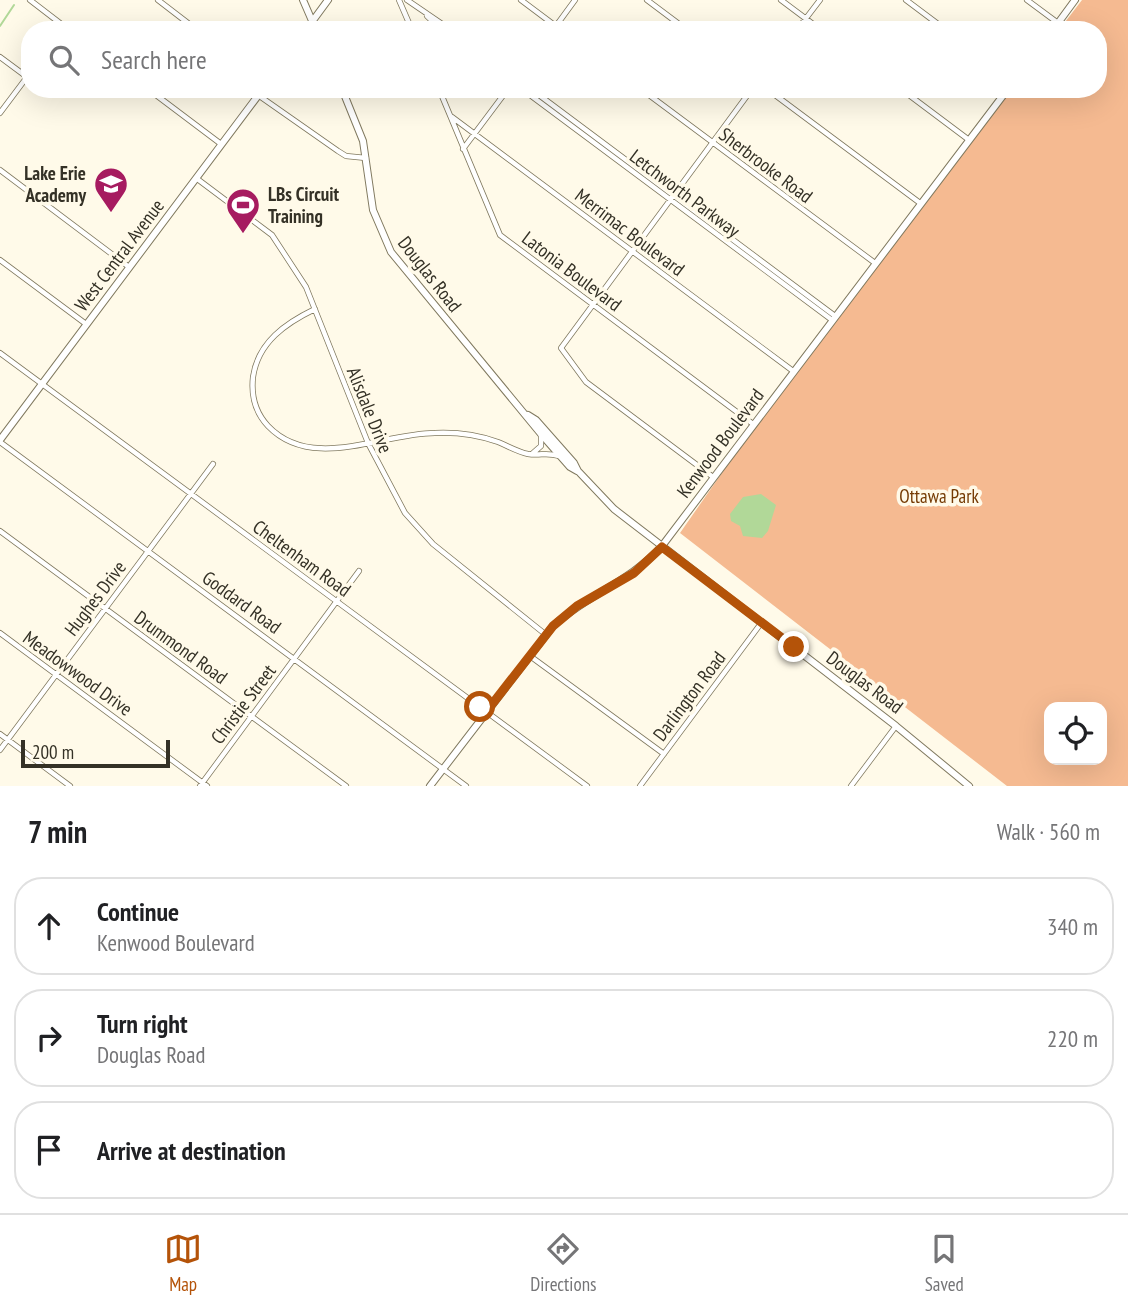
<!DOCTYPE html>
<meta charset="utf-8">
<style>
:root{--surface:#fff;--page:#f2f2f2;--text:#202124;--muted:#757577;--line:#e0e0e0;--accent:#b45309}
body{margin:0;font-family:"PT Sans Narrow",sans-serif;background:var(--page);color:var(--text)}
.controls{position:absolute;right:21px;bottom:21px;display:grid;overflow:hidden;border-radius:14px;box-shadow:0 7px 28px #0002}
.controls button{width:63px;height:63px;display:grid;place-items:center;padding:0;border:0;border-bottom:2px solid var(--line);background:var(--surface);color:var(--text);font:35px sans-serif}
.scale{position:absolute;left:21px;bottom:18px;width:149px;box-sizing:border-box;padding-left:7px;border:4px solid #343126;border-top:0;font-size:19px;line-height:24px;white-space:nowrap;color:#343126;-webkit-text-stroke:5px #fffae9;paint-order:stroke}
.stop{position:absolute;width:21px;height:21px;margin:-16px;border:5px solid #b45309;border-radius:50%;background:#fff}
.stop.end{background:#b45309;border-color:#fff;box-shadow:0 2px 7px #0008}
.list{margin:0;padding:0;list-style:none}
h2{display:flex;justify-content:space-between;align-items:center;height:91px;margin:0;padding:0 28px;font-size:30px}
h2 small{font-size:23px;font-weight:400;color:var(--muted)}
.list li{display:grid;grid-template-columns:46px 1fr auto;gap:21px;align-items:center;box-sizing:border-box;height:98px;margin:0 14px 14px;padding:0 14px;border:2px solid var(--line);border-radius:28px}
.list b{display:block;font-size:26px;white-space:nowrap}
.list p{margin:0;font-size:23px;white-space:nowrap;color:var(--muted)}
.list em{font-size:23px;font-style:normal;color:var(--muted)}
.icon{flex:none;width:38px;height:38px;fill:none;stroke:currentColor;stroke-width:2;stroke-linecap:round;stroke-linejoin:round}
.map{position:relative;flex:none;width:1128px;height:786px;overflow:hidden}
.search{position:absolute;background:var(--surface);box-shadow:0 7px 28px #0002;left:21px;right:21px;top:21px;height:77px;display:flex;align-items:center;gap:18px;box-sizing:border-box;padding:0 24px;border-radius:28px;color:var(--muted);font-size:26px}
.sheet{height:427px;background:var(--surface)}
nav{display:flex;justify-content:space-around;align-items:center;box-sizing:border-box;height:98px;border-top:2px solid var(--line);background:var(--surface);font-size:19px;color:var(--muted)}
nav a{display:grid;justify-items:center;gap:4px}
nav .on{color:var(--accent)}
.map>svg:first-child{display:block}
</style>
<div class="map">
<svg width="1128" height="786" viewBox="0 0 1128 786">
<rect width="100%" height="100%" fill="#fffae9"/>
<path fill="#f5ba91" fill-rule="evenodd" d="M1082,0H1128V786H1007L680,533L738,450L1012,89H1098V30H1059ZM1049,707H1102V760H1049Z"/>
<path fill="#b1d898" d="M761,494L776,505L768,531L762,538L743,536L740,526L731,521L730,514L743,497Z"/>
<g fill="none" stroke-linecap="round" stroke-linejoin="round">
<path stroke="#b1d898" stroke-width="2" d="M0,26L14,5"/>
<g stroke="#80795f" stroke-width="6">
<path id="street" d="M30,0L69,30
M158,0L197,30
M399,0L412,30
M407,0L451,30
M521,0L561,30
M647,0L687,30
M781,0L821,30
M906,0L946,30
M1027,0L1058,23
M427,16L442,30
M553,30L575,0
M797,30L820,0
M0,57L27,77
M148,89L221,144
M439,89L500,235L753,424
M522,89L832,320
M531,89L835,316
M641,89L875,263
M767,89L920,203
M901,89L969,140
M258,95L338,151L346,156L366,158
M0,113L30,73
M452,117L793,371
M463,149L508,89
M0,170L129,267
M196,178L272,235L306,287L368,443L405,513L433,544L545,634
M0,260L86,324
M315,309C286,323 258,342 253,377C251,395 255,412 268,426C312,472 382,433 435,433C457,432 478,435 498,442C508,446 518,452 528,454C540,456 547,452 559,456
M0,353L587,786
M0,442L466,786
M533,453L541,446V434
M713,477L586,382L561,348L752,89
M0,531L346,786
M0,633L207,786
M530,656L664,754
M0,734L70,786
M0,750L213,464
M200,786L359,571
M640,786L762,622
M851,786L896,726"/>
</g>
<g stroke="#80795f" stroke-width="8">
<path id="secondary" d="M303,0L316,30
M306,30L328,0
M1053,30L1075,0
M342,89L363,141L373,210L391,252L541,434L570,467L577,471
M528,415L536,420L574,463L578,471L614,509L896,726L969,786
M0,440L263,89
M430,786L553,626C587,595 631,581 662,546L1008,89"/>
</g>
<use href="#street" stroke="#fff" stroke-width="4.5"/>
<use href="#secondary" stroke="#fff" stroke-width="6"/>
</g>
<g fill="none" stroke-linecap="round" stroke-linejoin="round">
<path stroke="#b45309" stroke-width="9" d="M480,707L486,712L553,626L577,606L634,573L662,547L794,647"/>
</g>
<defs>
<g id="school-pin" transform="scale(1.75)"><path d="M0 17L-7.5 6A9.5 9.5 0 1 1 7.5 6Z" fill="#a61b60" stroke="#fffae9"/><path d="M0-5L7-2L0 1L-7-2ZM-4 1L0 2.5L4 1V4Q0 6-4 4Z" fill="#fff"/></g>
<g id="stadium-pin" transform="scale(1.75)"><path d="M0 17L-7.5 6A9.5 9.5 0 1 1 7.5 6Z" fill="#a61b60" stroke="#fffae9"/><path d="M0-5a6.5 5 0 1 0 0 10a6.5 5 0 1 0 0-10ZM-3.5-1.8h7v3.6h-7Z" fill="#fff"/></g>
</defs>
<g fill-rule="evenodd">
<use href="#school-pin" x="111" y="184"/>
<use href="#stadium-pin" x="243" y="205"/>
</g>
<g text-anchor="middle" stroke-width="7" stroke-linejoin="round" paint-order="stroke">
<g font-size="19" fill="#343126" stroke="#fffae9">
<text transform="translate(766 165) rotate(37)" y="7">Sherbrooke Road</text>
<text transform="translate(685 193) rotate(37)" y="7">Letchworth Parkway</text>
<text transform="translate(630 232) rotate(37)" y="7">Merrimac Boulevard</text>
<text transform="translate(119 255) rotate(-53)" y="7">West Central Avenue</text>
<text transform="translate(572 271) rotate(37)" y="7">Latonia Boulevard</text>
<text transform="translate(430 274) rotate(52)" y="7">Douglas Road</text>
<text transform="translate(370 410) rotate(68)" y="7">Alisdale Drive</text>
<text transform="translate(720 443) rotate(-53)" y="7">Kenwood Boulevard</text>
<text transform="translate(302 558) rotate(36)" y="7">Cheltenham Road</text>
<text transform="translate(95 598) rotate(-53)" y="7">Hughes Drive</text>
<text transform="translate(242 602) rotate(36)" y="7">Goddard Road</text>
<text transform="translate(181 647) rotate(36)" y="7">Drummond Road</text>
<text transform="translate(78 673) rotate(36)" y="7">Meadowwood Drive</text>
<text transform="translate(865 682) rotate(37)" y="7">Douglas Road</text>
<text transform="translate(689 696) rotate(-53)" y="7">Darlington Road</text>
<text transform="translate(243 704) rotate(-53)" y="7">Christie Street</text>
</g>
<g font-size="19" font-weight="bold" fill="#343126" stroke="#fffae9" text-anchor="end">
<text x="86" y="180">Lake Erie<tspan x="86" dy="22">Academy</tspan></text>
<text x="268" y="201" text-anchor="start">LBs Circuit<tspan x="268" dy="22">Training</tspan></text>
</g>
<g font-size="19" fill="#753b04" stroke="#fffae9">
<text x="939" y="503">Ottawa Park</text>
</g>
</g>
</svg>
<div class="controls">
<button><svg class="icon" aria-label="locate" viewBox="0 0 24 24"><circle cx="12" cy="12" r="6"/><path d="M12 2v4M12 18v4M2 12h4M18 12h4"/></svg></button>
</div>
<div class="scale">200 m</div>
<div class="stop" style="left:480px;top:707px"></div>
<div class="stop end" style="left:794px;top:647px"></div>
<div class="search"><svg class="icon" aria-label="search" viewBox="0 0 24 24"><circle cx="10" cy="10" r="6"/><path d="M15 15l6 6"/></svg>Search here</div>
</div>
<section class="sheet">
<h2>7 min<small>Walk · 560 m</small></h2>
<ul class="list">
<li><svg class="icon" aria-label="ahead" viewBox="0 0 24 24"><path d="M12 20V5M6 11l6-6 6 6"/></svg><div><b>Continue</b><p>Kenwood Boulevard</p></div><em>340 m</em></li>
<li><svg class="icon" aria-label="right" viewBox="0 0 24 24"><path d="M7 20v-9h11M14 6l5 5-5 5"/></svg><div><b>Turn right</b><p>Douglas Road</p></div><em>220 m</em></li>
<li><svg class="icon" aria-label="arrive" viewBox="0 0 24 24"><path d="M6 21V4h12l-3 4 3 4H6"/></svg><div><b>Arrive at destination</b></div></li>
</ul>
</section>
<nav>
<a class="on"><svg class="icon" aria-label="map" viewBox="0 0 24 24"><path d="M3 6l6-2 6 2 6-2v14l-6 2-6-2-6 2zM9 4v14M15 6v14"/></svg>Map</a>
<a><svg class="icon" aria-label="directions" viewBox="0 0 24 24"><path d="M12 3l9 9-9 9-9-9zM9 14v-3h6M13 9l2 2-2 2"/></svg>Directions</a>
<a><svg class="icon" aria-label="saved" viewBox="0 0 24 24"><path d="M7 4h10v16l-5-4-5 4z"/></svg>Saved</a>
</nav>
